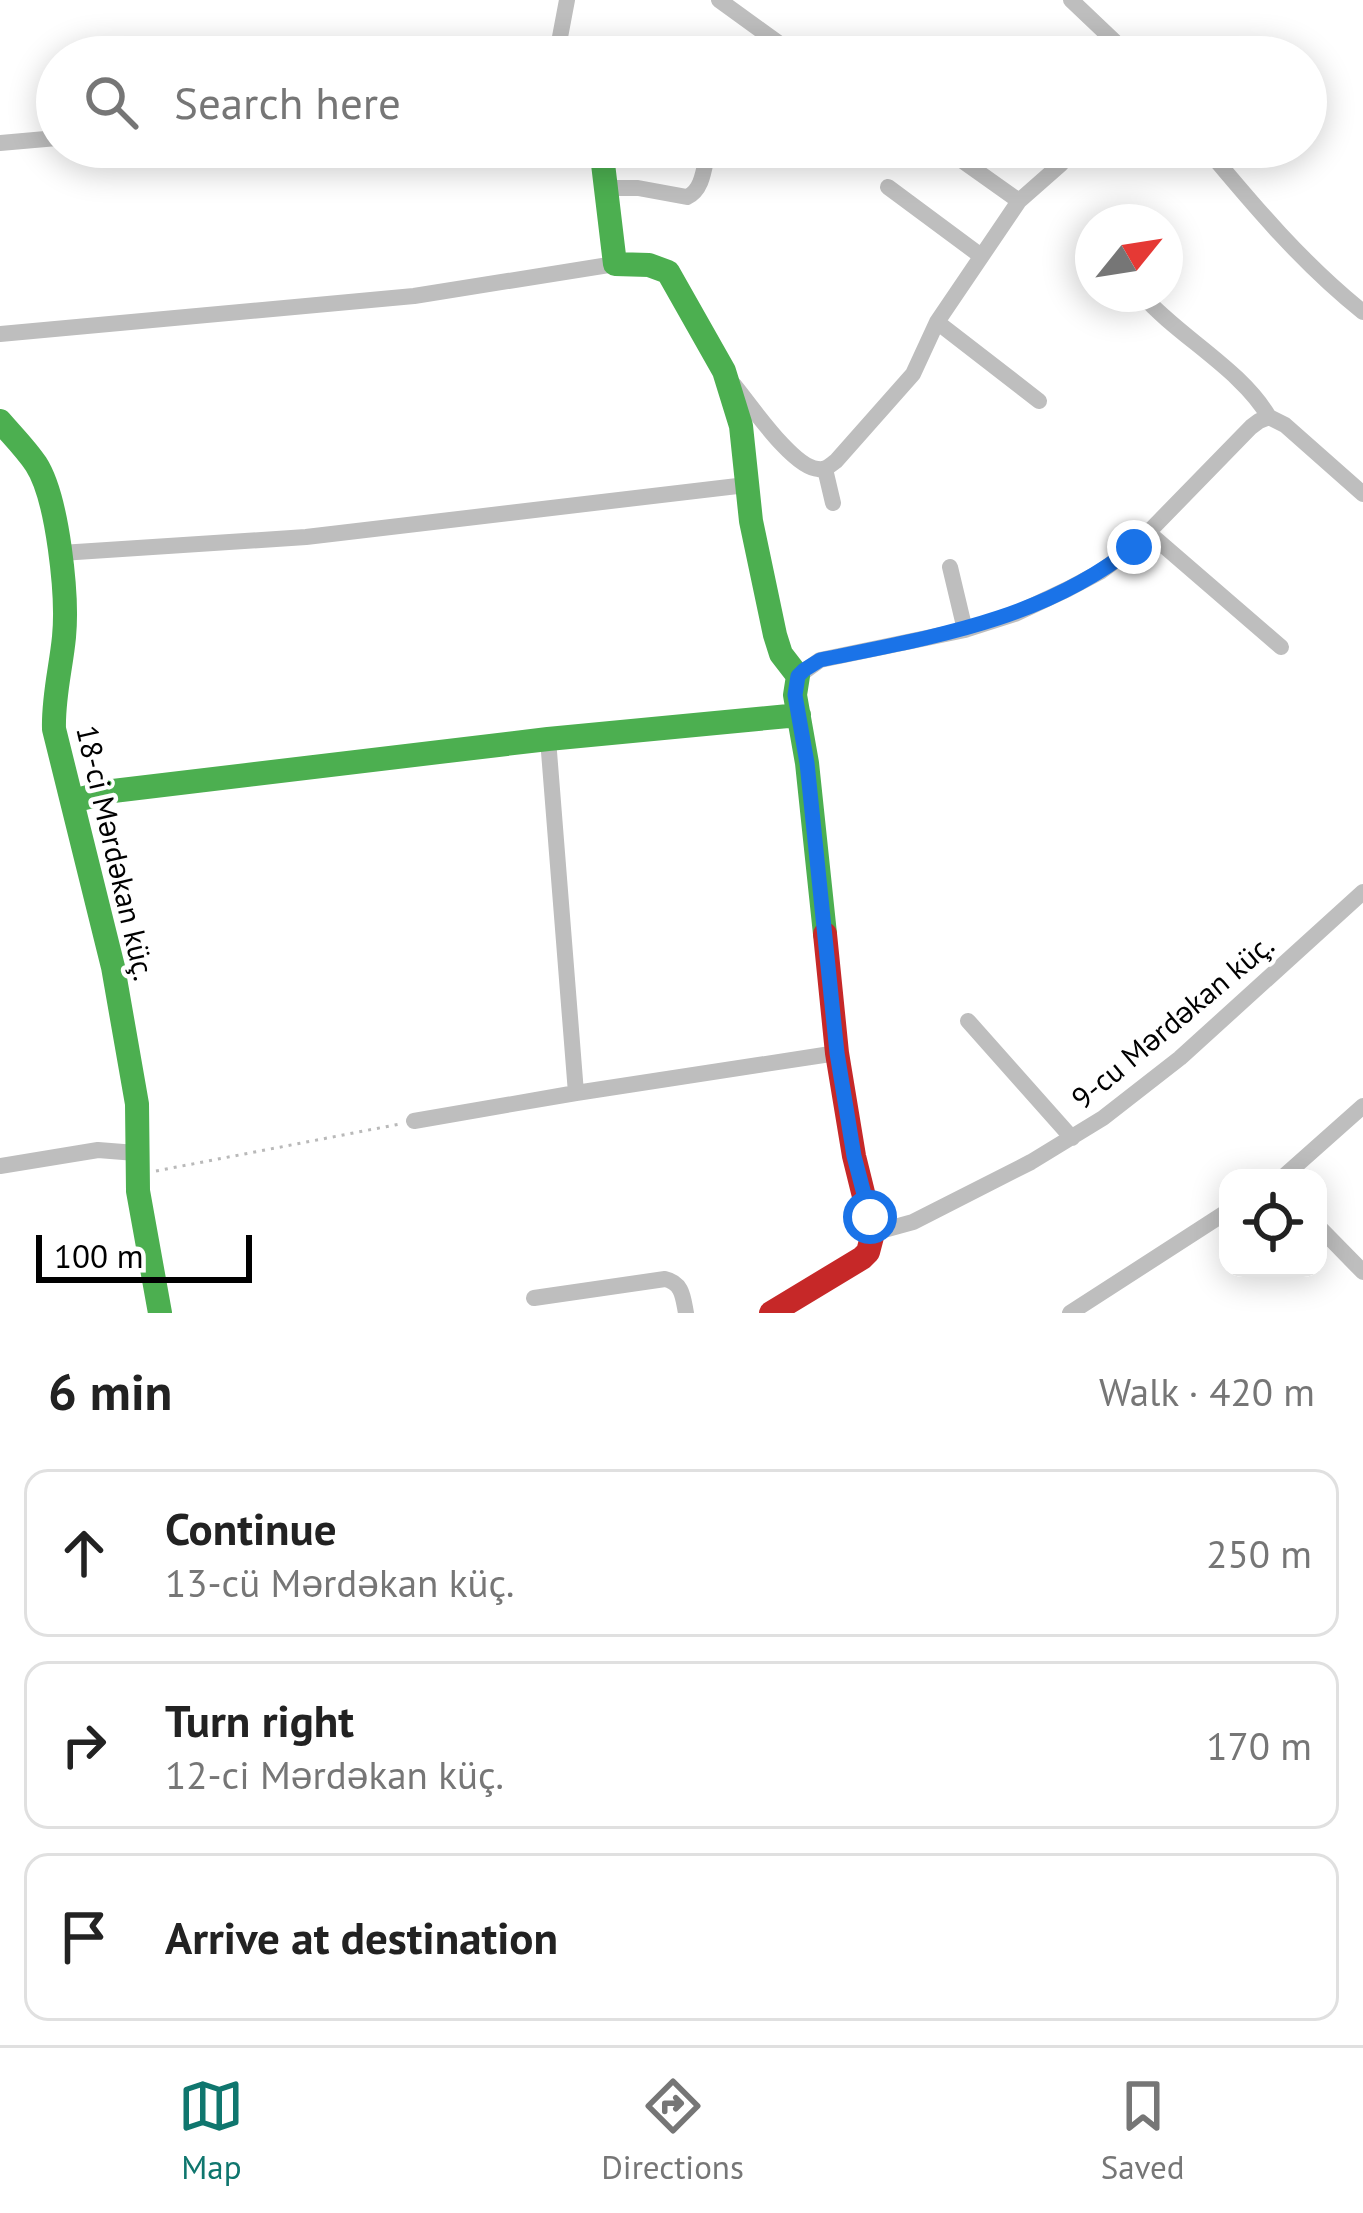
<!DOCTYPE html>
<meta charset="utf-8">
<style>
:root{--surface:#fff;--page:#f2f2f2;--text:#222;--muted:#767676;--line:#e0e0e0;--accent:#0f766e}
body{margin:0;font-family:"PT Sans",sans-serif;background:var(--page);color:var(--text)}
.controls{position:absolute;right:36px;bottom:36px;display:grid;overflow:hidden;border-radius:24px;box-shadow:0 6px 30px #0003}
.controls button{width:108px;height:108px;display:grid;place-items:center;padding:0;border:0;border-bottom:3px solid var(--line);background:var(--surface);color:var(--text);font:60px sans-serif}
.compass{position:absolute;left:1075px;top:204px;width:108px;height:108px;border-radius:50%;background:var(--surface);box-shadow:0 6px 30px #0003;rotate:60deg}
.scale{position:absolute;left:36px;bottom:30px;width:216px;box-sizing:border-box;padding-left:12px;border:6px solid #000;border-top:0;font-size:33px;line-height:42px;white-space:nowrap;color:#000;-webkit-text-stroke:9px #fff;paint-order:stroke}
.stop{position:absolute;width:36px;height:36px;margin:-27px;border:9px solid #1a73e8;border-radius:50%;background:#fff}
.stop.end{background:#1a73e8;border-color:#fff;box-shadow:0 3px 12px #0008}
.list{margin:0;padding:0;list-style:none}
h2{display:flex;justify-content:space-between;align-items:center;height:156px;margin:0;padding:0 48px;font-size:51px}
h2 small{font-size:39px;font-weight:400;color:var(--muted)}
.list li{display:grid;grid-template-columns:78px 1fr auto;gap:36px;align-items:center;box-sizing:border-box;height:168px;margin:0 24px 24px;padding:0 24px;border:3px solid var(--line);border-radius:24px}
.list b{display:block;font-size:45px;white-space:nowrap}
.list p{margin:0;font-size:39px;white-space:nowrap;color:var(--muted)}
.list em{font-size:39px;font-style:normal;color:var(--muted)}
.icon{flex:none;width:66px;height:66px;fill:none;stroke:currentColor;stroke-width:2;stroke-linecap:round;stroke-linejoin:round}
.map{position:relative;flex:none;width:1363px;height:1313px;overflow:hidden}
.search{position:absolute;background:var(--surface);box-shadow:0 6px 30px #0003;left:36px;right:36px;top:36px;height:132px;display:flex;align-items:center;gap:30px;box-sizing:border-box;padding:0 42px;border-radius:66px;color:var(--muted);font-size:45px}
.sheet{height:732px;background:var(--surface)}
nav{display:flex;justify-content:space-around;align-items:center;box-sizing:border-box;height:168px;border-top:3px solid var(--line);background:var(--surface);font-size:33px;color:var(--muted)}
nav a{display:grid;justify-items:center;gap:6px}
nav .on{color:var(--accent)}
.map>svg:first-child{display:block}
</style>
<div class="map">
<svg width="1363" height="1313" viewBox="0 0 1363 1313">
<rect width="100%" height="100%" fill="#fff"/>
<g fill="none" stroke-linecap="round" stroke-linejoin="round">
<path stroke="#b9b9b9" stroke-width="3" stroke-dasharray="3 6" stroke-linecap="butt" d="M156,1171L400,1124"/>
<path stroke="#bebebe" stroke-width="16" d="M719,0L795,55
M1071,0L1131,57
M562,57L560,37L567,0
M0,143L57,138
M943,147L1019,201
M1205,147C1254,206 1303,264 1363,312
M888,187L981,256
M606,188H638L687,197C704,190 704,164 709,147
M1141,294C1179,337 1241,369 1269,417
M937,322L1039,401
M0,334L414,296L615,264
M734,385C750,404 793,468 818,469C826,470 829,466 836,461L913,374L937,322L1019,201L1061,164L1074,147
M825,469L833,503
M1149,533L1281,647
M61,553L306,537L746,485
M950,567L965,630
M798,676L820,660L965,630L1015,614L1068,589L1100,572L1134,547L1251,427L1259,421L1269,417L1285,425L1363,494
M548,739L576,1093
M968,1021L1072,1138
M414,1121L576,1093L837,1053
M0,1166L98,1150L136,1153
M1282,1178L1363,1106
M1318,1226L1363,1272
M873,1233L913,1222L1031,1162L1103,1118L1180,1058L1363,892
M534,1298L665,1279C683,1283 683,1298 686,1313
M1070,1313L1228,1211"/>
<path stroke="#4caf50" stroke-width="24" d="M601,147L615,264L649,265L668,272L724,371L741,426L751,521L775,635L781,654L798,676L795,695L807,763L825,934
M0,421C12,435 26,449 36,464C58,498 68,596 64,637C61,668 53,697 54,729L113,967L137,1104L138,1191L160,1313
M72,801L113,791L548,739L799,715"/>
<path stroke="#c62828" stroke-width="24" d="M771,1313L862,1258L868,1252L873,1233L854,1156L837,1053L825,934"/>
</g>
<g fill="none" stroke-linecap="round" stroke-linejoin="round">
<path stroke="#1a73e8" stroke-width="15" d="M870,1217L854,1156L837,1053L807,763L795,695L798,676L804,670L820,660C932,637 1040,621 1134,547"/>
</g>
<g text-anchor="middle" stroke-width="9" stroke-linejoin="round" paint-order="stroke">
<g font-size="30" fill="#000" stroke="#fff">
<text transform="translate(115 853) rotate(77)" y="10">18-ci Mərdəkan küç.</text>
<text transform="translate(1173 1022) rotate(-40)" y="10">9-cu Mərdəkan küç.</text>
</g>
</g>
</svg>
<div class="controls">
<button><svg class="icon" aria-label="locate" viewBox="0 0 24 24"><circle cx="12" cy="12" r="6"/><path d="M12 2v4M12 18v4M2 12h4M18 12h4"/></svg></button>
</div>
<svg class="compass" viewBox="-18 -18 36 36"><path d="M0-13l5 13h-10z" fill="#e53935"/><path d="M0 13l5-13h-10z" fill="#767676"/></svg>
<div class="scale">100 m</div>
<div class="stop" style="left:870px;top:1217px"></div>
<div class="stop end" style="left:1134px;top:547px"></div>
<div class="search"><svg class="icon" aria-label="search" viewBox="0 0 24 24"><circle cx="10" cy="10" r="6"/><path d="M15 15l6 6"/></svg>Search here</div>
</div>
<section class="sheet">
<h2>6 min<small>Walk · 420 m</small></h2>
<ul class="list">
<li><svg class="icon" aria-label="ahead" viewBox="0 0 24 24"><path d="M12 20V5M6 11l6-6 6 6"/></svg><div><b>Continue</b><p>13-cü Mərdəkan küç.</p></div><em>250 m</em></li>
<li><svg class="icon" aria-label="right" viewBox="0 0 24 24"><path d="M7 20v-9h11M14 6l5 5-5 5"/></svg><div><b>Turn right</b><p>12-ci Mərdəkan küç.</p></div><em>170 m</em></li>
<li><svg class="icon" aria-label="arrive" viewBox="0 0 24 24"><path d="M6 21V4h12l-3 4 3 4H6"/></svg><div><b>Arrive at destination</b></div></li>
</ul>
</section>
<nav>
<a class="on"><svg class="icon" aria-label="map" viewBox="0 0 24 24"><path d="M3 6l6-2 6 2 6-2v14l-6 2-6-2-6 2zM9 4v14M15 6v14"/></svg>Map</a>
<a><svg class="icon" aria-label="directions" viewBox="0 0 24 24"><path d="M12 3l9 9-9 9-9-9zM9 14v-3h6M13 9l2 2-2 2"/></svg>Directions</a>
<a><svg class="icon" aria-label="saved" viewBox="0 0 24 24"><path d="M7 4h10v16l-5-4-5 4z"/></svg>Saved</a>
</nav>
